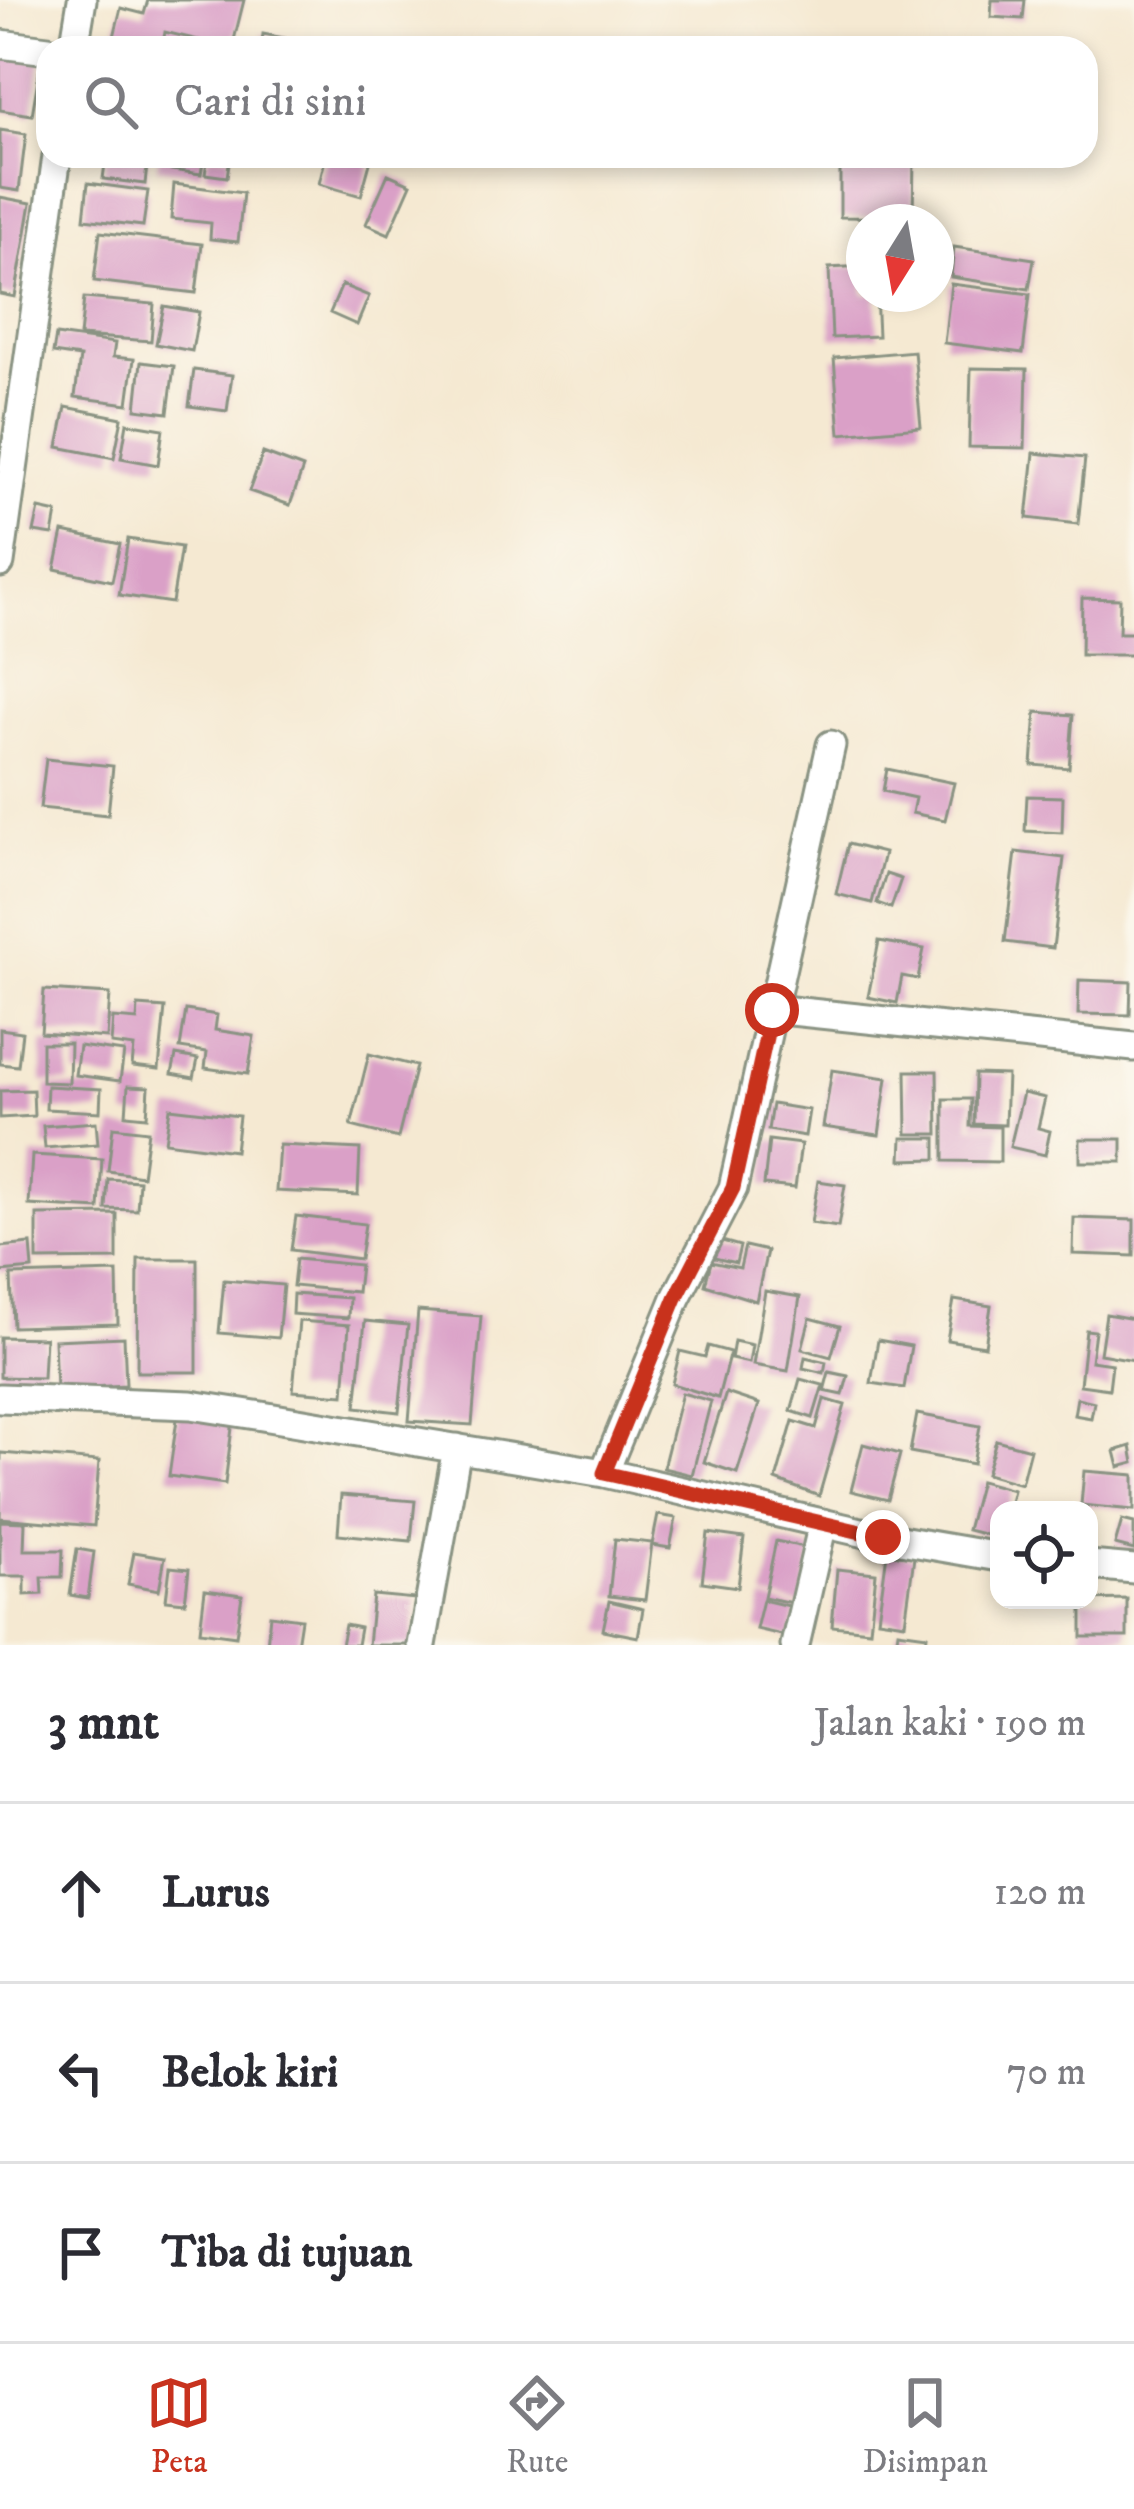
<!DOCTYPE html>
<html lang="id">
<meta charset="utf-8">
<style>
:root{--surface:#fff;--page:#f2f2f3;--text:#2b2b33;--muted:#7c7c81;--line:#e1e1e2;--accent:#c8321e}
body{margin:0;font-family:"IM FELL DW Pica",serif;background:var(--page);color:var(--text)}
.controls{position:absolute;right:36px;bottom:36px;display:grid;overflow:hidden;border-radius:24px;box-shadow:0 6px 18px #0003}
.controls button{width:108px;height:108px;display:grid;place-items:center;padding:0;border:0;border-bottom:3px solid var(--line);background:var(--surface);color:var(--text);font:60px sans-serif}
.compass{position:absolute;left:846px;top:204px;width:108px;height:108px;border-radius:50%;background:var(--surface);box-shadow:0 6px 18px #0003;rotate:191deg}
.stop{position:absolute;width:36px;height:36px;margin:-27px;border:9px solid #c8321e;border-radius:50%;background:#fff}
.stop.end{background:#c8321e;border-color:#fff;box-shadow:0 3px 12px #0008}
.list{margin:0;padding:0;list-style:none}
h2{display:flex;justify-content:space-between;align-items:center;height:156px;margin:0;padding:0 48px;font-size:51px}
h2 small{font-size:39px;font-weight:400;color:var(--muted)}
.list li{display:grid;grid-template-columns:78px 1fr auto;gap:36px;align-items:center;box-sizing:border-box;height:180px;padding:0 48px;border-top:3px solid var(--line)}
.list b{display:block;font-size:45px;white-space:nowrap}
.list em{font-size:39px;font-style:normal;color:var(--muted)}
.icon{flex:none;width:66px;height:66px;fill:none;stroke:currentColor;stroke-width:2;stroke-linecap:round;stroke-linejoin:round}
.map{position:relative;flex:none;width:1134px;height:1645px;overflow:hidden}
.search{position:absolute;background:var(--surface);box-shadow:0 6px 18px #0003;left:36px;right:36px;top:36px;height:132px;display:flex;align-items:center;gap:30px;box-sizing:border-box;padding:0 42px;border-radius:36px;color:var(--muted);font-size:45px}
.sheet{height:696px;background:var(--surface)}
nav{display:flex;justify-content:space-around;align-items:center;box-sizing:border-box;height:168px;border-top:3px solid var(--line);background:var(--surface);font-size:33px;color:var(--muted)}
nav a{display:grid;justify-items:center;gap:6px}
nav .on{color:var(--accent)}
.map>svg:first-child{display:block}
</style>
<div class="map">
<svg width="1134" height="1645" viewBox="0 0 1134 1645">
<rect width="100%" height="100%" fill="#fbf7ec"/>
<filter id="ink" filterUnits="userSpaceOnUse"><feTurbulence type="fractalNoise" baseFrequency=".00833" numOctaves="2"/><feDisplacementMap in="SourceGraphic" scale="24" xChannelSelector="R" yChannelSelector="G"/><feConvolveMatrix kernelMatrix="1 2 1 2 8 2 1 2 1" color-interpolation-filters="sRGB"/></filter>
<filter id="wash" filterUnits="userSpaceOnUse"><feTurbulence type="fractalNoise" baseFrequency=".004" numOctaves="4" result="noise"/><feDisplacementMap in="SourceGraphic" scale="48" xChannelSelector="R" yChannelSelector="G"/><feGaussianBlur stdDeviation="2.7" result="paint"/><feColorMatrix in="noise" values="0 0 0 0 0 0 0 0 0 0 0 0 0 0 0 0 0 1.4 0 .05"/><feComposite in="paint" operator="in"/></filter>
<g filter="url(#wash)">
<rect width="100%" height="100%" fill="#f5e9d2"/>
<g id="blocks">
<path fill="#daa0c7" d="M148,0H244L232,48L165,32L162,48L113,41L121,8L144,14Z
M992,0H1025L1023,19L991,17Z
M263,34L305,42L304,48H261Z
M0,54L41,61L32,115L0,110Z
M0,130L26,134L19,191L0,188Z
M106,156L148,157L145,184L103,179Z
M159,156H204L201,174L157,168Z
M208,156H230L227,177L205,174Z
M326,156H372L361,196L319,184Z
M840,156H914L913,218L840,217Z
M388,174L411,184L389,234L366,224Z
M88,183L148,191L143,226L84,219Z
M174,184L243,193L238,242L210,239L211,223L171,219Z
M0,197L31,203L15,297L0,294Z
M100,232L202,244L196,293L94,281Z
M954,247L1034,259L1029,289L951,277Z
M864,266V294H876L878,336L832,338L829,268Z
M951,284L1030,294L1023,353L944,343Z
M342,285L369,296L357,325L330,313Z
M84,298L154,304L151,341L80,336Z
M164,306L199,312L192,351L156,344Z
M56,335L115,343L113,357L134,359L128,404L75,397L80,357L53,353Z
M914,351L921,427L840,434L834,358Z
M141,362L174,366L168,413L136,409Z
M971,368L1027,369L1025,448L969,447Z
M194,370L232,375L227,411L189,406Z
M66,407L122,418L114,458L58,447Z
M127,423L163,429L158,465L121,458Z
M263,453L303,468L290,505L249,491Z
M1034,453L1085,458L1078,524L1027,518Z
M39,509L57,513L53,535L34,532Z
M63,532L120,544L112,581L55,569Z
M128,539L181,547L172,603L119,595Z
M1082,598L1120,599L1119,633H1133V655H1081Z
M1036,712L1073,715L1069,768L1032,765Z
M46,759L113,766L108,815L40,808Z
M887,769L954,783L945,820L912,813L915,798L883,791Z
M1027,796L1063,797L1062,833L1025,831Z
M848,844L884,853L872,903L836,894Z
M1016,852L1064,858L1053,948L1005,942Z
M886,874L901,879L891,908L877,903Z
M879,941L924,949L918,979L902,976L897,1003L868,997Z
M1079,980L1131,982L1130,1015L1078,1014Z
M44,990L110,994L107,1038L41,1033Z
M138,1006L165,1008L159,1069L132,1066L134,1047L111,1044L113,1018L137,1020Z
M186,1010L217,1015L215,1030L254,1036L248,1074L205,1068L207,1052L180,1048Z
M0,1029L22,1032L18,1066L0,1064Z
M42,1043H70L69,1083L42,1082Z
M79,1046L124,1052L120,1081L75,1075Z
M369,1054L416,1066L398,1138L351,1126Z
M176,1055L198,1059L194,1078L172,1074Z
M832,1070L887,1078L879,1135L823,1127Z
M906,1071H937L938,1134H907Z
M975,1074L1007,1075L1005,1125L974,1124Z
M47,1086L101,1089L100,1112L46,1109Z
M128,1086L149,1087L147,1117L126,1115Z
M33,1090L34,1116L0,1118V1091Z
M1023,1093L1045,1098L1038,1128L1050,1131L1045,1155L1010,1147Z
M944,1099H971L970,1126L1000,1127V1162L944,1161Z
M772,1104L809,1110L805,1136L768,1130Z
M170,1108L239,1116L235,1151L165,1142Z
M96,1122L98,1144L45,1148L43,1126Z
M113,1127L148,1131L142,1176L108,1171Z
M902,1138H936V1159L901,1160Z
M1080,1139H1122V1162H1080Z
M769,1140L801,1144L795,1188L764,1185Z
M279,1145L360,1149L358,1195L276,1191Z
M32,1155L102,1159L99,1209L29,1205Z
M108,1179L139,1181L137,1210L106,1209Z
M818,1181L845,1185L838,1227L811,1223Z
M117,1214V1259L37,1260V1215Z
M296,1216L365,1224L360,1259L291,1250Z
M1074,1218L1134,1220V1256L1073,1254Z
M715,1239L740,1246L736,1263L710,1257Z
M31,1244L33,1269L0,1272V1247Z
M745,1246L767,1251L756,1301L705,1285L711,1262L740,1268Z
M138,1259H197V1372H137Z
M296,1259L360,1265L357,1292L293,1286Z
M117,1272L118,1324L13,1327L11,1275Z
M224,1280L283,1285L278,1338L219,1333Z
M765,1291L800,1297L788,1371L753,1365Z
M293,1294L349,1298L348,1318L292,1314Z
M954,1300L991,1306L985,1346L947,1340Z
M418,1311L481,1316L472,1425L409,1421Z
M1106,1314L1134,1319V1360L1100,1354Z
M810,1318L840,1326L831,1357L802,1349Z
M299,1321L349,1325L344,1395L293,1391Z
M365,1321L408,1325L399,1412L356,1407Z
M1086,1330L1095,1331L1091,1361L1112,1364L1109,1389L1080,1385Z
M0,1337L45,1338L43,1378L0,1377Z
M124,1337L126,1385L56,1389L54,1340Z
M878,1340L911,1346L904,1388L871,1383Z
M734,1341L752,1345L749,1363L731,1359Z
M708,1346L730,1352L718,1398L672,1384L680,1351L705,1357Z
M805,1357L826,1362L824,1373L803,1368Z
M829,1372L848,1376L843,1395L824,1391Z
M800,1379L823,1385L813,1418L791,1411Z
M682,1393L711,1401L692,1475L663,1468Z
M726,1393L759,1404L737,1473L704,1462Z
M1077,1398L1094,1402L1091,1418L1074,1415Z
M824,1399L845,1405L819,1496L776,1480L793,1421L816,1428Z
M178,1412L233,1420L225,1484L169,1476Z
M917,1414L980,1426L973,1464L910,1452Z
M996,1440L1030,1449L1021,1484L986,1474Z
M863,1444L900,1454L888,1500L851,1491Z
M1131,1446L1134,1463L1119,1467L1115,1451Z
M1,1453L99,1461L94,1526L0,1518Z
M1084,1471L1134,1475V1510L1081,1505Z
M980,1481L1013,1490L1008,1510H999V1538L967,1530Z
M341,1495L415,1501L411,1541L338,1534Z
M658,1515L676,1518L670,1548L652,1545Z
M1122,1520L1134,1523V1550L1115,1545Z
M0,1521L25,1522L24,1550H63L62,1577H42L43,1594L25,1595V1576H0Z
M708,1533L744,1538L738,1587L702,1582Z
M615,1539L652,1543L645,1600L609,1596Z
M776,1541L813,1549L801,1605L764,1597Z
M77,1549L94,1552L88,1598L70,1595Z
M134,1552L165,1557L159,1590L128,1584Z
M887,1553L914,1557L905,1623L878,1619Z
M170,1567L189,1569L185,1602L166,1600Z
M837,1569L876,1573L870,1630L832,1626Z
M205,1590L242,1595L236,1636L200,1631Z
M373,1595L416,1599L411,1645H368Z
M1127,1599V1637H1082V1600Z
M763,1600L797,1608L790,1637L756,1629Z
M609,1601L643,1609L638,1637L603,1630Z
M270,1615L301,1619L297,1645H267Z
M345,1625L360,1628L357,1645H341Z
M898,1631L927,1635L926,1645H896Z"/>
</g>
</g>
<g filter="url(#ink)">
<use href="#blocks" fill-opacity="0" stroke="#8a9383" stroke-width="3"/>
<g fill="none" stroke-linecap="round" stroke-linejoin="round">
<g stroke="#8a9383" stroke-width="33">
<path id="street" d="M0,44L48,50
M74,48L82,0
M0,563L57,156
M772,1009L1134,1047
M0,1398L191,1405L262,1416L604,1473L883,1537L999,1557
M604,1473L676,1298L733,1188L831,745
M1089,1565L1134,1569
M422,1645L457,1448
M795,1645L823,1523"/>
</g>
<use href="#street" stroke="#fff" stroke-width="27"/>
</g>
</g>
<g fill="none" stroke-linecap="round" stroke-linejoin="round" filter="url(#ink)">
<path stroke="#c8321e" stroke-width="15" d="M772,1010L733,1188L676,1298L604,1473L883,1537"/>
</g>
</svg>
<div class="controls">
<button><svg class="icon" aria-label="locate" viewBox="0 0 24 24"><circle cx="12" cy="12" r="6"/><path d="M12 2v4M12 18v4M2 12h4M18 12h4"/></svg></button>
</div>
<svg class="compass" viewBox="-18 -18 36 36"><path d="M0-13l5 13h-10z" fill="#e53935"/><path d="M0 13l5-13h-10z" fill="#7c7c81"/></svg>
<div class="stop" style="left:772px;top:1010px"></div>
<div class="stop end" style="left:883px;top:1537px"></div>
<div class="search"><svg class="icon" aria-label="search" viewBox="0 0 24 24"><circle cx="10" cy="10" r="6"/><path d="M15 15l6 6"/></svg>Cari di sini</div>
</div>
<section class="sheet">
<h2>3 mnt<small>Jalan kaki · 190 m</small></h2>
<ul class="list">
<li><svg class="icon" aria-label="ahead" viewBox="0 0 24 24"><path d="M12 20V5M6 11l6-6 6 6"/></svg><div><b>Lurus</b></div><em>120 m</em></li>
<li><svg class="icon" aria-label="left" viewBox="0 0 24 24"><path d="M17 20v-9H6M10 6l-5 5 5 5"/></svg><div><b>Belok kiri</b></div><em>70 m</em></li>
<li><svg class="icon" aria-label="arrive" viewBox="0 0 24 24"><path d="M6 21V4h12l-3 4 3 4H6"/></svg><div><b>Tiba di tujuan</b></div></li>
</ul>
</section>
<nav>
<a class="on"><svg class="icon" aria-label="map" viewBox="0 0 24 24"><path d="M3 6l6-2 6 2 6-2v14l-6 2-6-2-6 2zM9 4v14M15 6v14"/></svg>Peta</a>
<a><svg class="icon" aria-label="directions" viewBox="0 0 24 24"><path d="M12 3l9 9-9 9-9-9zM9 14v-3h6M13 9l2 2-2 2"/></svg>Rute</a>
<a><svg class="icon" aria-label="saved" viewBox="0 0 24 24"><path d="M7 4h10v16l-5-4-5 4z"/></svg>Disimpan</a>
</nav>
